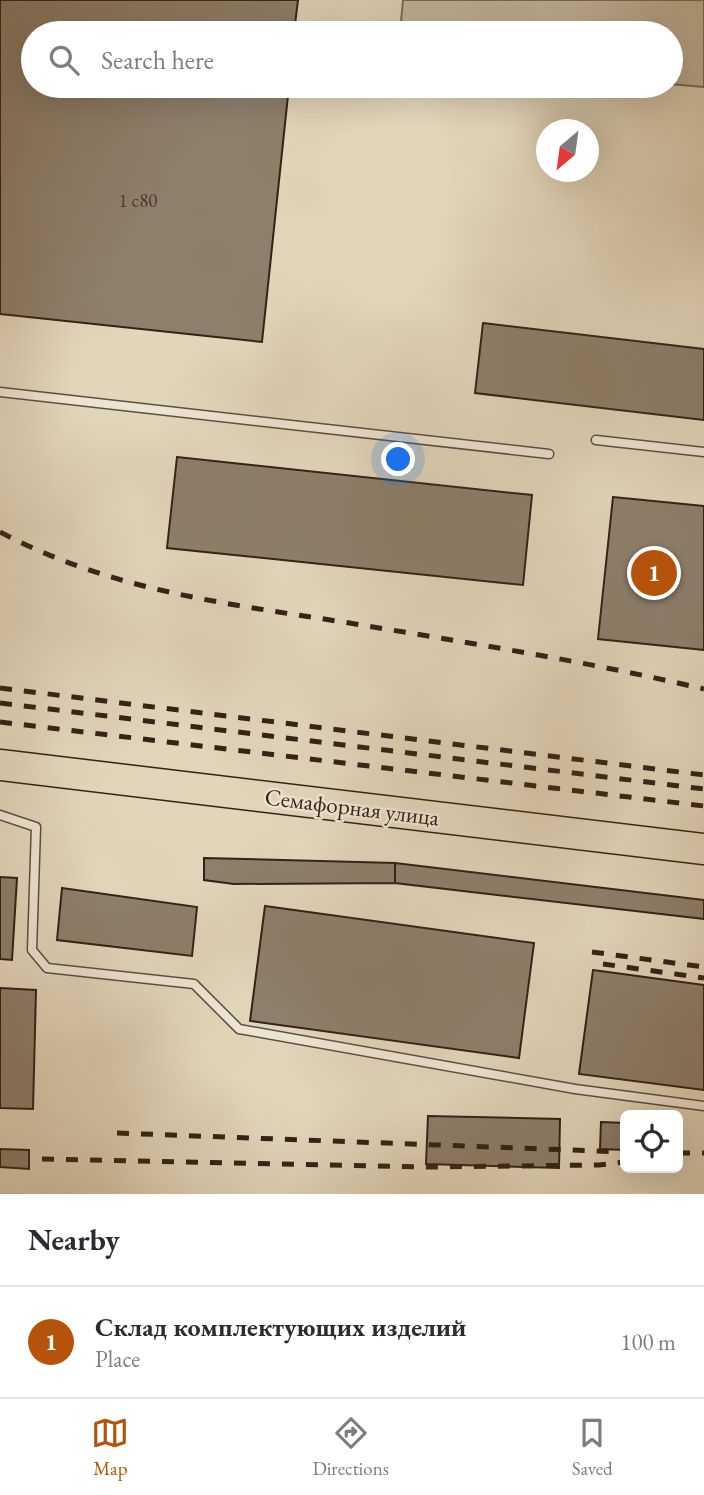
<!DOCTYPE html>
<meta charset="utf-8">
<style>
:root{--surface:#fff;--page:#f2f2f3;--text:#2b2b33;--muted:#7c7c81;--line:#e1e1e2;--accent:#b45309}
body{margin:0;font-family:"EB Garamond",serif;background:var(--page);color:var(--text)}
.controls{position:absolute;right:21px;bottom:21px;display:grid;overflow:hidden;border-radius:10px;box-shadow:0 7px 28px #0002}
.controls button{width:63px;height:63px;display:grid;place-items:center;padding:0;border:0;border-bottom:2px solid var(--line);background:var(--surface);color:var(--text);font:35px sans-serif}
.compass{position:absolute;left:536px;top:119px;width:63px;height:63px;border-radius:50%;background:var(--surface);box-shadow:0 7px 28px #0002;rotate:209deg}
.you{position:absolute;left:399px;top:460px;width:24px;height:24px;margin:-18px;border:5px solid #fff;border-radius:50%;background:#1a73e8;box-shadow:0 0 0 10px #1a73e833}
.badge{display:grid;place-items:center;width:46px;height:46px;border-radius:50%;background:var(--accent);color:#fff;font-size:23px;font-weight:700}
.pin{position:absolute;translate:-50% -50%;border:4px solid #fff;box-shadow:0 2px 7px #0006}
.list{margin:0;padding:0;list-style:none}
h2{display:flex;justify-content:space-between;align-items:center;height:91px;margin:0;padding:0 28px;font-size:30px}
h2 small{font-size:23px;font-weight:400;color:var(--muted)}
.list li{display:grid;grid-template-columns:46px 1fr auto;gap:21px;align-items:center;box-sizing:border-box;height:112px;padding:0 28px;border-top:2px solid var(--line)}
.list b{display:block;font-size:26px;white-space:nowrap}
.list p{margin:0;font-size:23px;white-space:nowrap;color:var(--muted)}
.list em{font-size:23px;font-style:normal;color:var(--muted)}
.icon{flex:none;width:38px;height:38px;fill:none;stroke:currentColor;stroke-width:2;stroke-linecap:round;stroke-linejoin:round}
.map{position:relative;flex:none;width:704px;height:1194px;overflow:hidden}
.search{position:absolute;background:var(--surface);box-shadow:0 7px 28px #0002;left:21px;right:21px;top:21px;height:77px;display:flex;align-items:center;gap:18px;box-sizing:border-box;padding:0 24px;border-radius:38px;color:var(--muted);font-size:26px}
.sheet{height:203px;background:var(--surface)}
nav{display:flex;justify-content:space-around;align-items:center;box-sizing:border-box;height:98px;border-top:2px solid var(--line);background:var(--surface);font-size:19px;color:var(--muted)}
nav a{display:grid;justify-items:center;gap:4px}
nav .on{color:var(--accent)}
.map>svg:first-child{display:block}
</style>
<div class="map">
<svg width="704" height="1194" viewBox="0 0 704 1194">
<rect width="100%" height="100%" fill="#e1d5ba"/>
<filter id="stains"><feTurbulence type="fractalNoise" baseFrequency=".00286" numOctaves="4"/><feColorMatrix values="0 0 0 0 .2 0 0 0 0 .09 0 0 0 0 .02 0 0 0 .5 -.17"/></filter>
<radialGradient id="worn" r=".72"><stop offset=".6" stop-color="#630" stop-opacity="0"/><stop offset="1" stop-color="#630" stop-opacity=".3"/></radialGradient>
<path fill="#c3b79e" stroke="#7b6c5a" stroke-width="2" d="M403,0H704V87L671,84V33H400Z"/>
<path fill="#8d7f6c" stroke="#332217" stroke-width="2" d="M0,0H298L294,33H33V86H289L262,342L0,314Z
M483,323L704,349V420L475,393Z
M177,457L532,495L523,585L167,548Z
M613,497L704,506V650L598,639Z
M204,858L395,863V883L234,884L204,880Z
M395,863L704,900V919L395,883Z
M0,877L17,878L12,960L0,959Z
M62,888L197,907L192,956L57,940Z
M265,906L534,943L519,1058L250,1021Z
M593,970L704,985V1090L579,1074Z
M0,988L36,990L33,1109L0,1108Z
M428,1116L560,1119L559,1168L426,1164Z
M601,1122L625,1123V1150L600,1149Z
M0,1149L29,1150V1169L0,1167Z"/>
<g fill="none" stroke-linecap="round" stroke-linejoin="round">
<g stroke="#5e4f40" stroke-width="11">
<path id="lane" d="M0,392L549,454
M596,440L704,452
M0,815L36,827L32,950L47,968L194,984L239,1029L575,1089L704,1106"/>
</g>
<g stroke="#332217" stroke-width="33">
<path id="highway" d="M0,765L704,849"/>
</g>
<use href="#lane" stroke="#ece4d2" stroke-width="8"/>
<use href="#highway" stroke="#e1d5ba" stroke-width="30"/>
<path stroke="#332217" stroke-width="5" stroke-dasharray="12 12" stroke-linecap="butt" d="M0,532C110,590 222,603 343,622C464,642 585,661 704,689
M0,688L704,775
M0,703L704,789
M0,722L704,806
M592,952L704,967
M603,964L704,978
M117,1133L625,1152
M678,1153H704
M42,1159L428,1167L599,1165L625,1162"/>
</g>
<g text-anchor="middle" stroke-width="5" stroke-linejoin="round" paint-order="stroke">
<g font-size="19" fill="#4a392c">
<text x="138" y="207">1 с80</text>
</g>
<g font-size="23" fill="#332217" stroke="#ece4d2">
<text transform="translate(352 807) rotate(7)" y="8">Семафорная улица</text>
</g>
</g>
<rect width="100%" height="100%" filter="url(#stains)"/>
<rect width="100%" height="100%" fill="url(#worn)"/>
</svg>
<div class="controls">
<button><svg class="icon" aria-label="locate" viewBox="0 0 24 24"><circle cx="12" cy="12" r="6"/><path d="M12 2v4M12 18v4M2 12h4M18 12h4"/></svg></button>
</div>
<svg class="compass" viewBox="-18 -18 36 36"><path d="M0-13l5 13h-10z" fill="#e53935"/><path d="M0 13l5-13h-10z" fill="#7c7c81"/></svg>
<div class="you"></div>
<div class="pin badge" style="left:654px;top:573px">1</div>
<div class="search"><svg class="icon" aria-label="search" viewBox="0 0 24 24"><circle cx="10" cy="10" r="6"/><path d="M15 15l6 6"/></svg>Search here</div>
</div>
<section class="sheet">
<h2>Nearby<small></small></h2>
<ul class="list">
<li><span class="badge">1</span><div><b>Склад комплектующих изделий</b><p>Place</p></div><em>100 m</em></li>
</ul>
</section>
<nav>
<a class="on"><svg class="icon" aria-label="map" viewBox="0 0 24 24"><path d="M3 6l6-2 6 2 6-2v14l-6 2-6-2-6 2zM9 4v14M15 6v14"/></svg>Map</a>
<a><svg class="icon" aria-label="directions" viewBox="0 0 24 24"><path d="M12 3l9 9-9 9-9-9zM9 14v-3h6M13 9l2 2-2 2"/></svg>Directions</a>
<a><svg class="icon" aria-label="saved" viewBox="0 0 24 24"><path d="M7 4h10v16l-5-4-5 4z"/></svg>Saved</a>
</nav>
